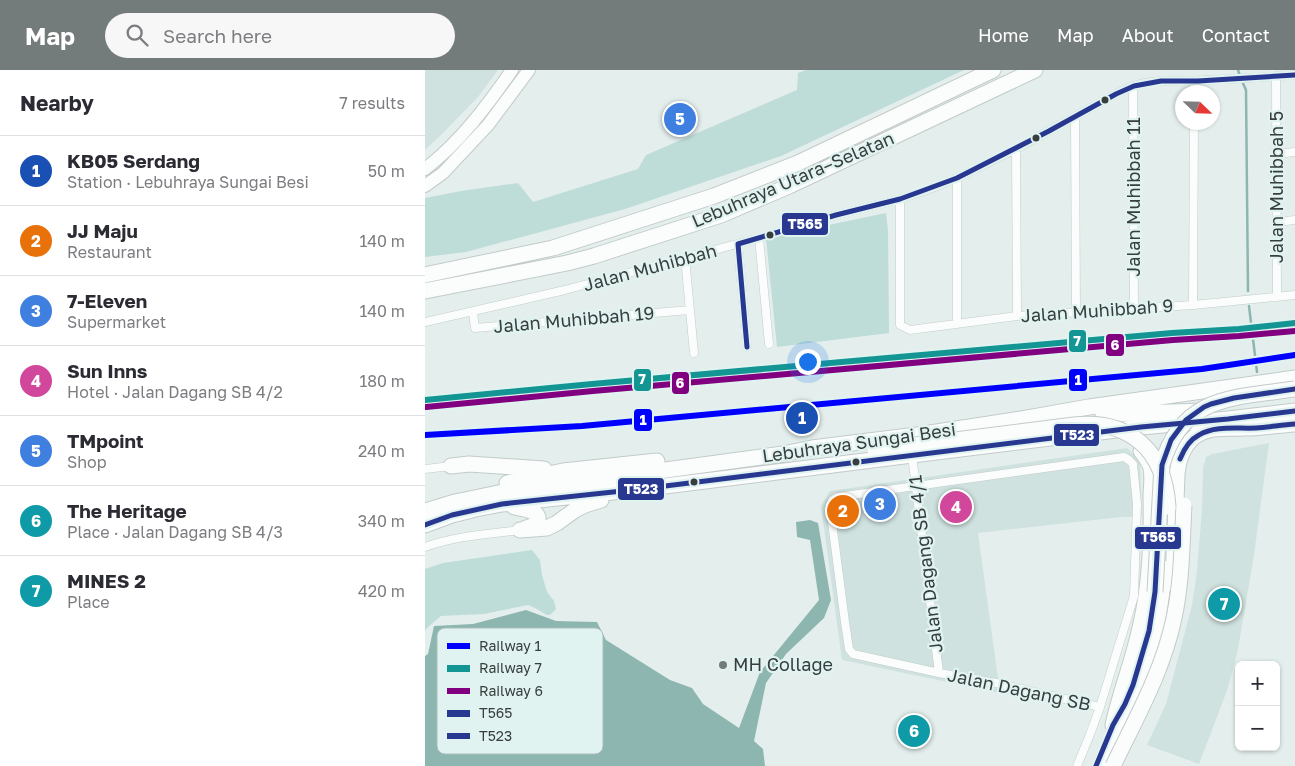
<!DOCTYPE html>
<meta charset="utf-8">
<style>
:root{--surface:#fff;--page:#f7f7f7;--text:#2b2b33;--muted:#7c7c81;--line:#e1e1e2;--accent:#747c7b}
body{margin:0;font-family:"Golos Text",sans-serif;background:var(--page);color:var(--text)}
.controls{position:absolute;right:15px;bottom:15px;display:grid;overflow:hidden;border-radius:8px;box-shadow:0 1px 4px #0004}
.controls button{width:45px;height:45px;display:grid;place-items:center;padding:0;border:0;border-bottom:1px solid var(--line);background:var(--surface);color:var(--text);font:25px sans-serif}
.compass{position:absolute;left:750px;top:15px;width:45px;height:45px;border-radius:50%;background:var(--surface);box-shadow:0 1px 4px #0004;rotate:113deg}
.you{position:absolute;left:382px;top:291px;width:18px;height:18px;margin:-12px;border:4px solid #fff;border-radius:50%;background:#1a73e8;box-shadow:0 0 0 8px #1a73e833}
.badge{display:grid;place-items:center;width:32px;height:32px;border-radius:50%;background:var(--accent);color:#fff;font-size:16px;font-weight:700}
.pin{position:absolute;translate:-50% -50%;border:2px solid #fff;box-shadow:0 1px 5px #0006}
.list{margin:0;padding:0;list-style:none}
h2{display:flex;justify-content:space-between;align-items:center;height:65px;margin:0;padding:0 20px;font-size:21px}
h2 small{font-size:16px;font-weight:400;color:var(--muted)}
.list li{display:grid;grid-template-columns:32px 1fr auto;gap:15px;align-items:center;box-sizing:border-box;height:70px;padding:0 20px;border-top:1px solid var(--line)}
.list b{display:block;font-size:19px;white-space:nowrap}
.list p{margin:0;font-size:16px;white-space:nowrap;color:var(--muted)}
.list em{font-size:16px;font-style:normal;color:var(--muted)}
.icon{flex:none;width:28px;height:28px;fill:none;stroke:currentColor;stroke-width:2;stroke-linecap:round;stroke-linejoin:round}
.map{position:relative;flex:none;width:870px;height:696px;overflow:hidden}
header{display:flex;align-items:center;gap:30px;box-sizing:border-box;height:70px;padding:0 25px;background:var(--accent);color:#fff}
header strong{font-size:24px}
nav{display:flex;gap:28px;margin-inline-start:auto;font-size:18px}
.search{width:350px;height:45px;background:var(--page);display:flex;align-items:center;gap:12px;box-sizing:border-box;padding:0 18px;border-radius:28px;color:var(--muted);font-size:19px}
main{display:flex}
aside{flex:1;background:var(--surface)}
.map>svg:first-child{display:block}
</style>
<header>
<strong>Map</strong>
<div class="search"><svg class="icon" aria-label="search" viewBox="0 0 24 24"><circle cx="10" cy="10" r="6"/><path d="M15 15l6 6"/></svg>Search here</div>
<nav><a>Home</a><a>Map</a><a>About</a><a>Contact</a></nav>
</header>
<main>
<aside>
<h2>Nearby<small>7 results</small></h2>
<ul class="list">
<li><span class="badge" style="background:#1a4fb4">1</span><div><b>KB05 Serdang</b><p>Station · Lebuhraya Sungai Besi</p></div><em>50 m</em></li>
<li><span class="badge" style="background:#e8710a">2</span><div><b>JJ Maju</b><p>Restaurant</p></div><em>140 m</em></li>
<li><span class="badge" style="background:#3f7fe0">3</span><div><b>7-Eleven</b><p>Supermarket</p></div><em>140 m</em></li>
<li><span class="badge" style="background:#d1479c">4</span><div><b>Sun Inns</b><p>Hotel · Jalan Dagang SB 4/2</p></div><em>180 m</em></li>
<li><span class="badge" style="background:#3f7fe0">5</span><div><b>TMpoint</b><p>Shop</p></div><em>240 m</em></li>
<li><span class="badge" style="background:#0f9aa8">6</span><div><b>The Heritage</b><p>Place · Jalan Dagang SB 4/3</p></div><em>340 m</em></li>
<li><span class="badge" style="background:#0f9aa8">7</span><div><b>MINES 2</b><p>Place</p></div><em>420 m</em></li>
</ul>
</aside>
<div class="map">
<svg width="870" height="696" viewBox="0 0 870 696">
<rect width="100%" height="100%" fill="#e4efed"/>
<path fill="#cfe2e0" d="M0,0H73L53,27L14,67L0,80Z
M844,373L829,485L813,579L803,618L774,694L722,675L741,634L767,535L772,501L777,439L778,398L781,387L787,384Z
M702,378L715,391L717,447H696L553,463L575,623L417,590L396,436L405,421Z"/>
<path fill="#bedcd8" d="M381,0H539L356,86L200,139L41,182L0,187V128L36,121L93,113L108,132L213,99L221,85L372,20L373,3Z
M461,143L463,160L464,263L352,277L341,168Z
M107,480L115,490L117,505L122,522L129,531L131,539L125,545H122L110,538L103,535L59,544L16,546L2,558L0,561V499L18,493Z"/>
<path fill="#8db6b0" d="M385,450L393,453L406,530L399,548L361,584L341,613L329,671L338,679L340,696H0V586L3,584L9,556L48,554L101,540L131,551L172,552L181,570L245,610L267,618L278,634L314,658L335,602L394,530L385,470L372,467L371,452Z"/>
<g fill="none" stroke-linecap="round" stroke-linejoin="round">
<path stroke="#8db6b0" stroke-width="2.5" d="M813,0L815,6
M817,11L821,20L823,221
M824,236L832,302"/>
<g stroke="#c2cbc9" stroke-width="9">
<path id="street" d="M851,6L852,227
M708,16L709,239
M769,22V11
M650,47L651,243
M591,79L592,246
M851,84L870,82
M532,108V253
M475,129V255L485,260L592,246L768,235L870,225
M852,152L870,150
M334,168L344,274
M313,174L322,277
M260,188L269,283
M768,235L769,52
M48,242L50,258L265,240
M0,252L140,220L334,168L411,145L475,129L502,120L532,108L591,79L691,24C697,21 703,18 709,16C732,8 758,12 782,10C811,9 841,7 870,5
M487,385L514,603
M0,399L26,396
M0,477C30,466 64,464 95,460
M652,696L664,667L675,637L709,526L712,434L708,394L704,390L699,387L412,427L407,430L405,437L420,552L424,579L428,584L514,603L571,613L675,637"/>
</g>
<g stroke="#c2cbc9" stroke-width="14">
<path id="primary" d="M0,99C35,72 62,36 87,0
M0,116L18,103L63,55L104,0"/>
</g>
<g stroke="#c2cbc9" stroke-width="17">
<path id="highway" d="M0,205L128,178L289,126L373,93L568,0
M0,221L142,193L169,186L296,145L364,116L610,0
M678,344L780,341
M26,396L44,394L119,399
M82,413L138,401L232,391
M89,437C99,439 118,440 112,454L99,459
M0,441L30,432L78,422L358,384L387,378L492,365L590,350L664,337L870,308
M0,455L27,445L51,439L77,434L216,419L487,385L716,357L803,349L870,341
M95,460L122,458L132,453L150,440L160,435L176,430
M748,514L752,404C754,384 763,365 784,360C796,357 808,359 819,358C836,358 853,355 870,354
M688,655C695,623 707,593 714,562C725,519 727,473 726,428C726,418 728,407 726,398C724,391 720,386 716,381
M680,696C693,665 707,635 718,603C730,569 737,534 739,498"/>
</g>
<use href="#street" stroke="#fbfdfc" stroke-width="8"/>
<use href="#primary" stroke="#fbfdfc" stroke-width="12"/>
<use href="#highway" stroke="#fbfdfc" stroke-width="15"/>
<g stroke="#c2cbc9" stroke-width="17" stroke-linecap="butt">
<path id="highway-bridge" d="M450,380L649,355C705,349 740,381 743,437
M730,522L737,395C757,325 809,328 870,319
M688,696C711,648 738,601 749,548C757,511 757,473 759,435"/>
</g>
<use href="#highway-bridge" stroke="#fbfdfc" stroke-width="15"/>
<g stroke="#e0f3f0" stroke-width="9">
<path id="bus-1" d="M322,277L313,174L411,145L475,129L532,108L624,61L691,24L709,16L736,11H773L870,5
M755,389C759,379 764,370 774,365C790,355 813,359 831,358C844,357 857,355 870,354
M671,696L688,655L700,634L708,615L724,561L730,522L737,395L746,370L761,350L779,337L786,334L809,328L870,319"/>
</g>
<g stroke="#e0f3f0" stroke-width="9">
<path id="bus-2" d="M0,455L27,445L77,434L216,419L716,357L803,349L870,341"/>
</g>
<use href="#bus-1" stroke="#283890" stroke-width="5"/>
<use href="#bus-2" stroke="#283890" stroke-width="5"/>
<g stroke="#e0f3f0" stroke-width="10">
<path id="rail-1" d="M0,365L157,356L777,299L870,285"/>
</g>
<g stroke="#e0f3f0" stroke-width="10">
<path id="rail-2" d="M0,330L167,314L747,263L814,259L870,253"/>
</g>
<g stroke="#e0f3f0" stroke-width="10">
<path id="rail-3" d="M1,337L168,321L748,270L814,266L870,261"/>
</g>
<use href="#rail-1" stroke="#00f" stroke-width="6"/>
<use href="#rail-2" stroke="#139593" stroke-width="6"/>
<use href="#rail-3" stroke="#800080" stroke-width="6"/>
</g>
<g fill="#373e3d" stroke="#e0f3f0" stroke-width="2">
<circle cx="680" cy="30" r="4.5"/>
<circle cx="611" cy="68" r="4.5"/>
<circle cx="345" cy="165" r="4.5"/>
<circle cx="431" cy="392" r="4.5"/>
<circle cx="269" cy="412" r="4.5"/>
</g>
<circle fill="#747c7b" stroke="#e0f3f0" stroke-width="2" cx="298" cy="595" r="5"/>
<g text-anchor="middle" stroke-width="4.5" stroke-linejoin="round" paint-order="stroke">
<g font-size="18" fill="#373e3d" stroke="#e0f3f0">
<text transform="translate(368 110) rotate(-23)" y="6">Lebuhraya Utara–Selatan</text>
<text transform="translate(852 117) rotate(-90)" y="6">Jalan Muhibbah 5</text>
<text transform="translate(709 127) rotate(-90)" y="6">Jalan Muhibbah 11</text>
<text transform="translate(225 198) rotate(-15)" y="6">Jalan Muhibbah</text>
<text transform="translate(672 241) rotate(-4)" y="6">Jalan Muhibbah 9</text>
<text transform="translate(149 250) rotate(-5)" y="6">Jalan Muhibbah 19</text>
<text transform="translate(434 373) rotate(-8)" y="6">Lebuhraya Sungai Besi</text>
<text transform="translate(501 494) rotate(-97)" y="6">Jalan Dagang SB 4/1</text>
<text transform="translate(594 620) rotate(12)" y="6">Jalan Dagang SB</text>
</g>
<g font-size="18" fill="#373e3d" stroke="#e0f3f0" text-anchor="start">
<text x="308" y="601">MH Collage</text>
</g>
</g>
<rect x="12" y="558" width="166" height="126" rx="8" fill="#e0f3f0" stroke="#adbdba" stroke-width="1"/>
<rect x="22" y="573" width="23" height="6" fill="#00f"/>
<rect x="22" y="595" width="23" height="7" fill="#139593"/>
<rect x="22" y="618" width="23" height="6" fill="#800080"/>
<rect x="22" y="640" width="23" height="7" fill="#283890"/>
<rect x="22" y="663" width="23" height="6" fill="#283890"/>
<g font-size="14" fill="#373e3d">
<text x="54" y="581">Railway 1</text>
<text x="54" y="603">Railway 7</text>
<text x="54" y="626">Railway 6</text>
<text x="54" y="648">T565</text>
<text x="54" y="671">T523</text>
</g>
<g stroke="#e0f3f0" stroke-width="2">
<rect x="356" y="142" width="48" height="24" rx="5" fill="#283890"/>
<rect x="643" y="259" width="19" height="24" rx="5" fill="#139593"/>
<rect x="680" y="263" width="20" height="24" rx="5" fill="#800080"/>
<rect x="208" y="298" width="19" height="24" rx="5" fill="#139593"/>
<rect x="643" y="298" width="20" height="24" rx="5" fill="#00f"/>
<rect x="246" y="301" width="19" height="24" rx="5" fill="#800080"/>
<rect x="208" y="338" width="20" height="24" rx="5" fill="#00f"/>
<rect x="628" y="353" width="47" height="24" rx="5" fill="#283890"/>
<rect x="192" y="407" width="48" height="24" rx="5" fill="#283890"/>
<rect x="709" y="456" width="48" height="24" rx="5" fill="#283890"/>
</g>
<g font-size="14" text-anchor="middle" font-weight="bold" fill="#fff">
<text x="380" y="159">T565</text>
<text x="652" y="276">7</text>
<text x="690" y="280">6</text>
<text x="217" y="314">7</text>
<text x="653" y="315">1</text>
<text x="255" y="318">6</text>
<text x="218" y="355">1</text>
<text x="652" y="370">T523</text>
<text x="216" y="424">T523</text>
<text x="733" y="472">T565</text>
</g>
</svg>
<div class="controls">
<button>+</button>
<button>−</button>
</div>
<svg class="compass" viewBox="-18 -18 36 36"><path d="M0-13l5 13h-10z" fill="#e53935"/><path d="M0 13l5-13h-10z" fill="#7c7c81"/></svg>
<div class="you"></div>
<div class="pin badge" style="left:377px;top:348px;background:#1a4fb4">1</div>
<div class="pin badge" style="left:418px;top:441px;background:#e8710a">2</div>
<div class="pin badge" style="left:455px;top:434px;background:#3f7fe0">3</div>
<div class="pin badge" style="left:531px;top:437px;background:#d1479c">4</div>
<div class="pin badge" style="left:255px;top:49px;background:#3f7fe0">5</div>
<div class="pin badge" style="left:489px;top:661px;background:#0f9aa8">6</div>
<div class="pin badge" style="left:799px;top:534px;background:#0f9aa8">7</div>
</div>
</main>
